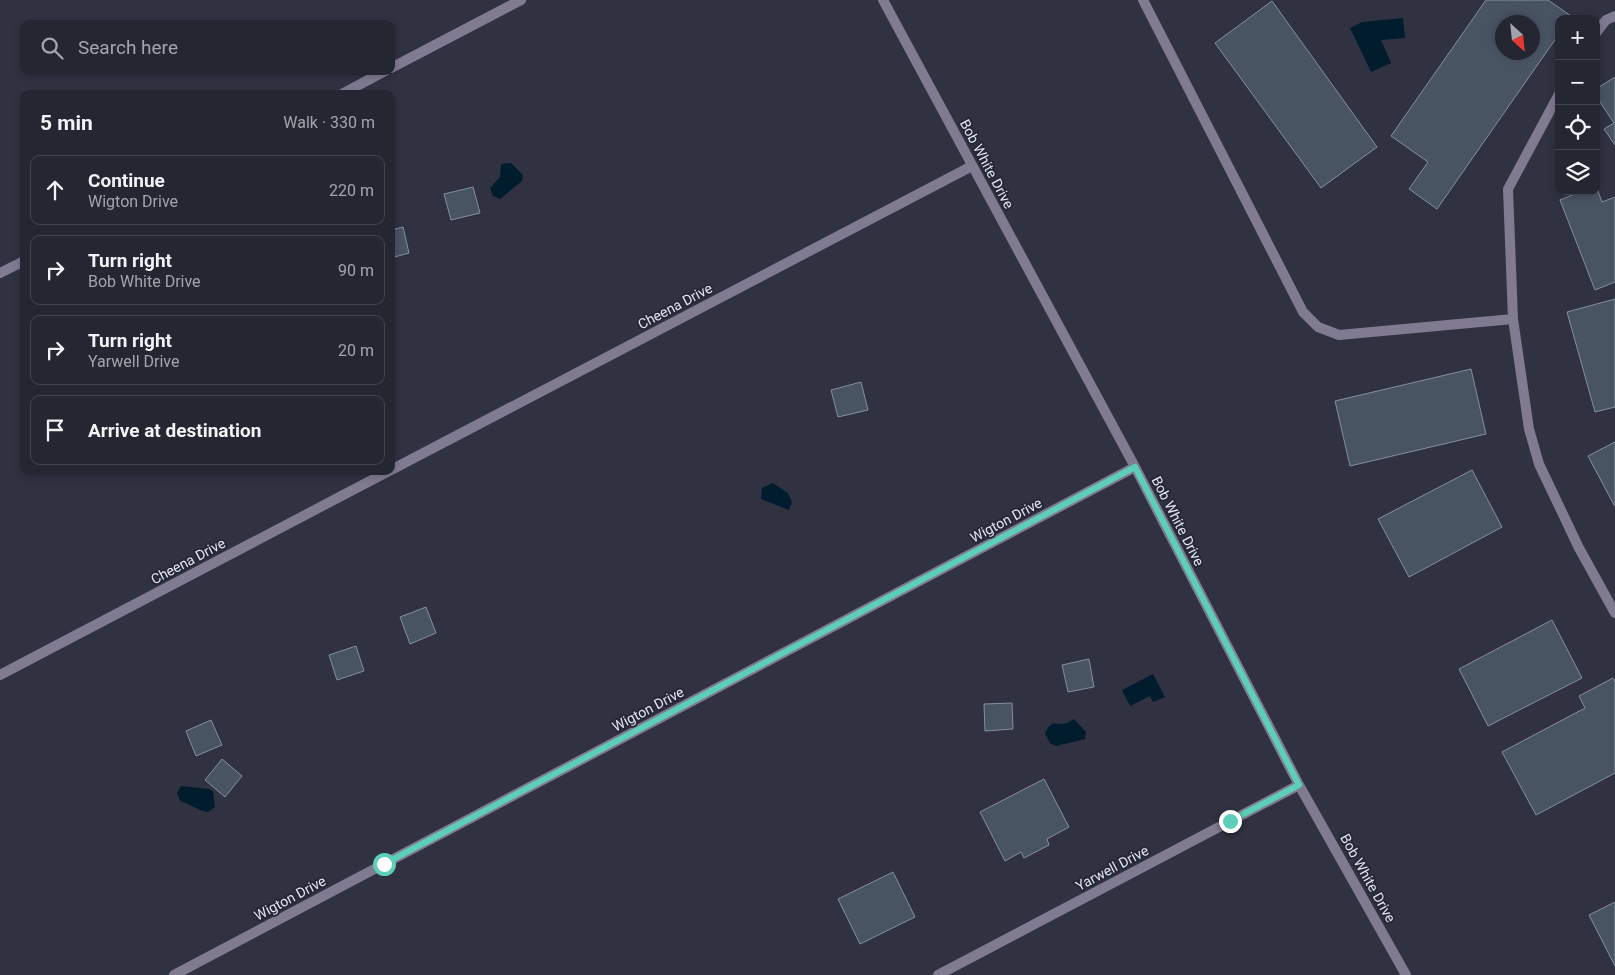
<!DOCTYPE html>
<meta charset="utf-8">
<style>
:root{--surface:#242632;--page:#2c2e3a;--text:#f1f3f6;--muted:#a3a5ac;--line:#41434d}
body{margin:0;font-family:Roboto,sans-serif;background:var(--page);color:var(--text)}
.controls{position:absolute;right:15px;top:15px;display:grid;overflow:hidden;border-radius:10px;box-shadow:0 2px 8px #0003}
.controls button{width:45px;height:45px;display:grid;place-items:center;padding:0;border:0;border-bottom:1px solid var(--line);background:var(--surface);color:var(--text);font:25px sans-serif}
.compass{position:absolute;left:1495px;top:15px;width:45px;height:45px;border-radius:50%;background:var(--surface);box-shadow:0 2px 8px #0003;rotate:153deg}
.stop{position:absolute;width:15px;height:15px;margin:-11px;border:4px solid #5dceb8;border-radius:50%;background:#fff}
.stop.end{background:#5dceb8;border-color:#fff;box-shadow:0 1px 5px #0008}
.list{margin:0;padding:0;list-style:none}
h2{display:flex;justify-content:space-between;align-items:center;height:65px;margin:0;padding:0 20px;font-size:21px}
h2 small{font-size:16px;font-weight:400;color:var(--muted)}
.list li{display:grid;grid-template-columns:32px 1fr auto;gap:15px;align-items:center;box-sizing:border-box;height:70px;margin:0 10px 10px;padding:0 10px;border:1px solid var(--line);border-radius:10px}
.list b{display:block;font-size:19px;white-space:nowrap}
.list p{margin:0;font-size:16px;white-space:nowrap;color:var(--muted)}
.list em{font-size:16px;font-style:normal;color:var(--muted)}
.icon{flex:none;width:28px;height:28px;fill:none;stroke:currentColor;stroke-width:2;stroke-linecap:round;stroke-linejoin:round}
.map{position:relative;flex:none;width:1615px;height:975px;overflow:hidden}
.search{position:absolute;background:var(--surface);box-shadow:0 2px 8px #0003;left:20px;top:20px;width:375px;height:55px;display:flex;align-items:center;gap:12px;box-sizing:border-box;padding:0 18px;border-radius:10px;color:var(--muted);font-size:19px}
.panel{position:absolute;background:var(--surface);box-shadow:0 2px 8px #0003;left:20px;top:90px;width:375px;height:385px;border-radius:10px}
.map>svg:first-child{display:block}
</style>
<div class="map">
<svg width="1615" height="975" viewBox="0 0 1615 975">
<rect width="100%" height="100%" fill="#303242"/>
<path fill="#001c2d" d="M1403,18L1405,38L1381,40L1391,63L1371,72L1350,28L1362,22Z
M511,163L523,175L522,181L500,199L493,196L490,188L500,177L501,164Z
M773,483L788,493L792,502L789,510L761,499L762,488Z
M1153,674L1165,697L1153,702L1150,696L1130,706L1122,690Z
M1074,719L1086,732L1085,739L1056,746L1050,743L1045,733C1052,718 1057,726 1067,723C1069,723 1071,720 1074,719Z
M181,786L209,789L213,791L215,807L208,812C198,811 190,804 180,801L177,793Z"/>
<path fill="#495463" stroke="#838fa0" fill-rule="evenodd" d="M1486,0H1548L1571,16L1569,19H1559V34L1437,209L1409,189L1428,162L1391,136ZM1502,22H1532V52H1502Z
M1272,1L1377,147L1321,188L1215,43Z
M1615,77V145L1604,129L1614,123L1596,96V89Z
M1596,186L1602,202L1615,197V282L1595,290L1560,200L1582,191H1596Z
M473,187L480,213L451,220L444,194Z
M403,227L409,253L391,258V230Z
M1615,299V407L1595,412L1567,312Z
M1471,369L1486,434L1350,466L1335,401Z
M861,382L868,410L838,417L831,390Z
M1615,442V505H1614L1588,456Z
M1472,470L1502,527L1409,577L1378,519Z
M426,607L436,633L410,644L400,617Z
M1552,620L1582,678L1488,726L1459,669Z
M356,646L364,671L337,680L329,655Z
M1089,659L1094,687L1068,692L1062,665Z
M1613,678L1615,682V773L1536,815L1502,752L1585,708L1579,696Z
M1012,703L1013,729L985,731L984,704Z
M211,720L222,745L196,756L186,731Z
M222,759L242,776L225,797L205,780Z
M1044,779L1069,827L1047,839L1049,845L1024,858L1021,852L1005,861L980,812Z
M893,872L915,917L860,944L838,899Z
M1615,902V966L1589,915Z"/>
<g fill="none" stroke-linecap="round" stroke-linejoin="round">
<path stroke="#817b92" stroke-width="10" d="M1143,0L1303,312L1318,327L1339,335L1513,319
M1596,33L1606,20L1615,16
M1559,94L1508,189L1513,319L1529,429L1539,464L1579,548L1615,613"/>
<path stroke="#817b92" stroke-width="10" d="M883,0L1135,467L1299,785L1406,975
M391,68L521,0
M342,94L385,71
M0,273L24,261
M391,470L972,166
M0,675L389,471
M174,975L1135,467
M938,975L1299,785"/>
</g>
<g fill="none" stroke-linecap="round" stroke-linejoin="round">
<path stroke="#5dceb8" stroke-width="6" d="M384,864L1135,467L1299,785L1230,821"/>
</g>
<g text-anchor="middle" stroke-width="4" stroke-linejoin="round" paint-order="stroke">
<g font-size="14" fill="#e3e5f0" stroke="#262838">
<text transform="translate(987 164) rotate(62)" y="5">Bob White Drive</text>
<text transform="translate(675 306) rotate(-28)" y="5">Cheena Drive</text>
<text transform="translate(1006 520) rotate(-28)" y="5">Wigton Drive</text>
<text transform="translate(1178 521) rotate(63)" y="5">Bob White Drive</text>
<text transform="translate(188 561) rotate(-28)" y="5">Cheena Drive</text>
<text transform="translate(648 709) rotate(-28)" y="5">Wigton Drive</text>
<text transform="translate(1112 868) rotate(-28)" y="5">Yarwell Drive</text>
<text transform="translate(1368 878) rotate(61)" y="5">Bob White Drive</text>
<text transform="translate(290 898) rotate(-28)" y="5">Wigton Drive</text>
</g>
</g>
</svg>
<div class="controls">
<button>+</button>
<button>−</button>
<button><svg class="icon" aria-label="locate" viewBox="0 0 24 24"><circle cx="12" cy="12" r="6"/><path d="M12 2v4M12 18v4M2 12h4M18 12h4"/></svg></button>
<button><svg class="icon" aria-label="layers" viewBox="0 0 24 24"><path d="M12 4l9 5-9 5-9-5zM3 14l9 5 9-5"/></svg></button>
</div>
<svg class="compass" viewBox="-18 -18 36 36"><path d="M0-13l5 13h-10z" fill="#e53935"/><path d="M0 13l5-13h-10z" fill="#a3a5ac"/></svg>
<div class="stop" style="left:384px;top:864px"></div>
<div class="stop end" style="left:1230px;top:821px"></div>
<div class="search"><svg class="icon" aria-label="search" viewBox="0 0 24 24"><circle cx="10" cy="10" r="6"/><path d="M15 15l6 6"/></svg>Search here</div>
<section class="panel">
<h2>5 min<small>Walk · 330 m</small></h2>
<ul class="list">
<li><svg class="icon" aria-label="ahead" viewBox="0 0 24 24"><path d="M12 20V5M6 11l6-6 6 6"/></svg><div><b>Continue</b><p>Wigton Drive</p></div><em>220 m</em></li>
<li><svg class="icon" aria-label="right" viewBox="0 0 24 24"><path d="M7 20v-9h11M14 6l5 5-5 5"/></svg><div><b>Turn right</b><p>Bob White Drive</p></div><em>90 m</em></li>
<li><svg class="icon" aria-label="right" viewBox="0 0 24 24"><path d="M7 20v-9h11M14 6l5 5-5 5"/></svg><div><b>Turn right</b><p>Yarwell Drive</p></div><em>20 m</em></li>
<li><svg class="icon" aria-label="arrive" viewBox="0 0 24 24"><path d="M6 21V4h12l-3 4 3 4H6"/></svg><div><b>Arrive at destination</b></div></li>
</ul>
</section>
</div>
